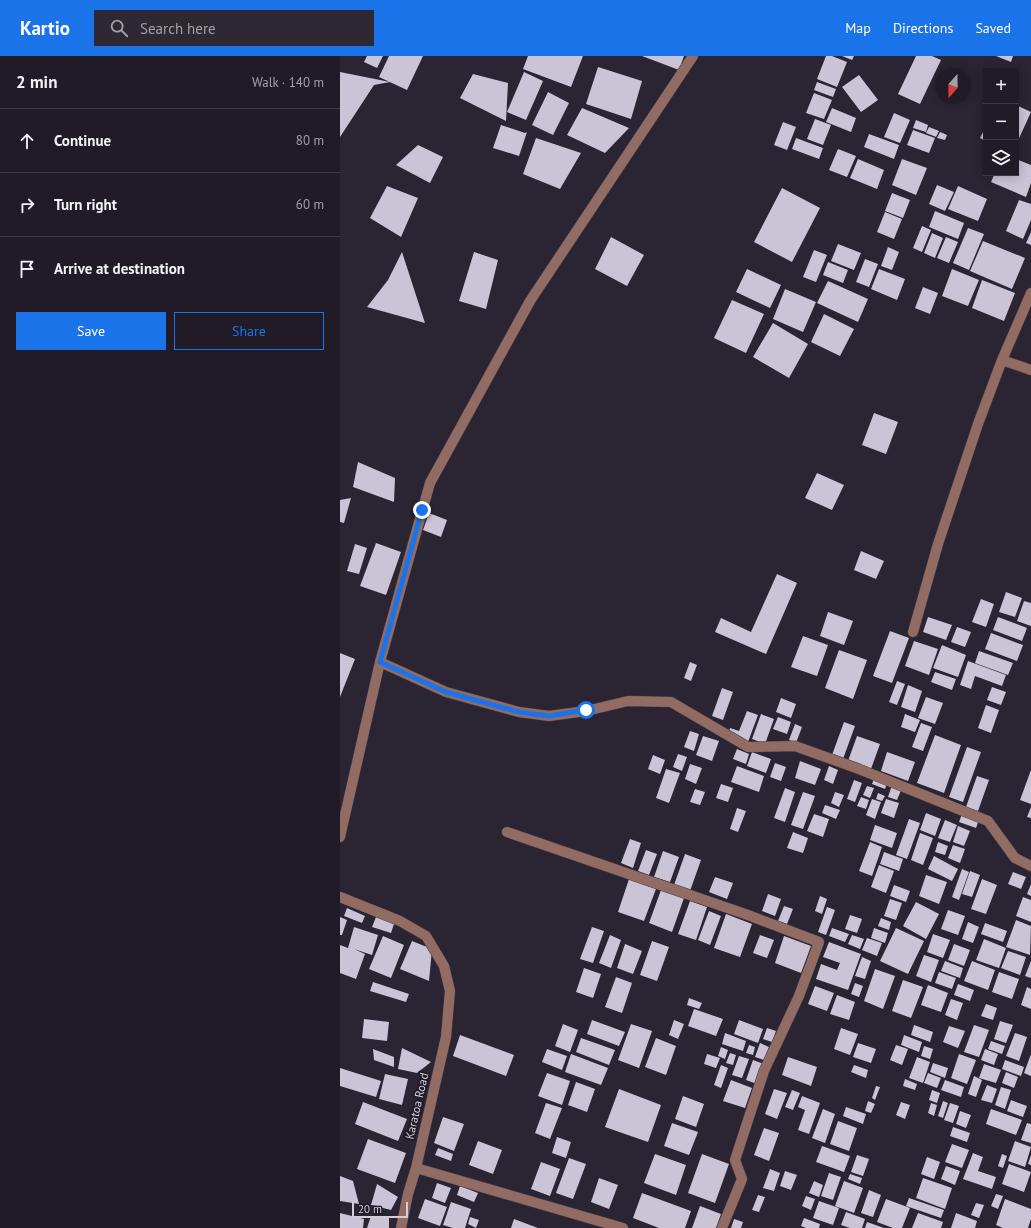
<!DOCTYPE html>
<meta charset="utf-8">
<style>
:root{--surface:#201b26;--page:#2d2832;--text:#f1f3f6;--muted:#a2a1a7;--line:#3d3943;--accent:#1a73e8}
body{margin:0;font-family:"PT Sans",sans-serif;background:var(--page);color:var(--text)}
.controls{position:absolute;right:12px;top:12px;display:grid;overflow:hidden;border-radius:0px;box-shadow:0 2px 10px #0003}
.controls button{width:36px;height:36px;display:grid;place-items:center;padding:0;border:0;border-bottom:1px solid var(--line);background:var(--surface);color:var(--text);font:20px sans-serif}
.compass{position:absolute;left:595px;top:12px;width:36px;height:36px;border-radius:50%;background:var(--surface);box-shadow:0 2px 10px #0003;rotate:200deg}
.scale{position:absolute;left:12px;bottom:10px;width:56px;box-sizing:border-box;padding-left:4px;border:2px solid #d3cfd9;border-top:0;font-size:11px;line-height:14px;white-space:nowrap;color:#d3cfd9;-webkit-text-stroke:3px #211a28;paint-order:stroke}
.stop{position:absolute;width:12px;height:12px;margin:-9px;border:3px solid #1a73e8;border-radius:50%;background:#fff}
.stop.end{background:#1a73e8;border-color:#fff;box-shadow:0 1px 4px #0008}
.list{margin:0;padding:0;list-style:none}
h2{display:flex;justify-content:space-between;align-items:center;height:52px;margin:0;padding:0 16px;font-size:17px}
h2 small{font-size:13px;font-weight:400;color:var(--muted)}
.list li{display:grid;grid-template-columns:26px 1fr auto;gap:12px;align-items:center;box-sizing:border-box;height:64px;padding:0 16px;border-top:1px solid var(--line)}
.list b{display:block;font-size:15px;white-space:nowrap}
.list em{font-size:13px;font-style:normal;color:var(--muted)}
.actions{display:flex;gap:8px;padding:12px 16px}
.actions a{flex:1;padding:9px 0;border:1px solid var(--accent);border-radius:0px;text-align:center;font-size:14px;color:var(--accent)}
.actions .main{background:var(--accent);color:#fff}
.icon{flex:none;width:22px;height:22px;fill:none;stroke:currentColor;stroke-width:2;stroke-linecap:round;stroke-linejoin:round}
.map{position:relative;flex:none;width:691px;height:1172px;overflow:hidden}
header{display:flex;align-items:center;gap:24px;box-sizing:border-box;height:56px;padding:0 20px;background:var(--accent);color:#fff}
header strong{font-size:19px}
nav{display:flex;gap:22px;margin-inline-start:auto;font-size:14px}
.search{width:280px;height:36px;background:var(--page);display:flex;align-items:center;gap:10px;box-sizing:border-box;padding:0 14px;border-radius:0px;color:var(--muted);font-size:15px}
main{display:flex}
aside{flex:1;background:var(--surface)}
.map>svg:first-child{display:block}
</style>
<header>
<strong>Kartio</strong>
<div class="search"><svg class="icon" aria-label="search" viewBox="0 0 24 24"><circle cx="10" cy="10" r="6"/><path d="M15 15l6 6"/></svg>Search here</div>
<nav><a>Map</a><a>Directions</a><a>Saved</a></nav>
</header>
<main>
<aside>
<h2>2 min<small>Walk · 140 m</small></h2>
<ul class="list">
<li><svg class="icon" aria-label="ahead" viewBox="0 0 24 24"><path d="M12 20V5M6 11l6-6 6 6"/></svg><div><b>Continue</b></div><em>80 m</em></li>
<li><svg class="icon" aria-label="right" viewBox="0 0 24 24"><path d="M7 20v-9h11M14 6l5 5-5 5"/></svg><div><b>Turn right</b></div><em>60 m</em></li>
<li><svg class="icon" aria-label="arrive" viewBox="0 0 24 24"><path d="M6 21V4h12l-3 4 3 4H6"/></svg><div><b>Arrive at destination</b></div></li>
</ul>
<div class="actions"><a class="main">Save</a><a>Share</a></div>
</aside>
<div class="map">
<svg width="691" height="1172" viewBox="0 0 691 1172">
<rect width="100%" height="100%" fill="#2b2432"/>
<path fill="#cbc3d6" d="M27,0H43L37,12L24,6Z
M49,0H83L67,34L39,21Z
M188,0H243L231,31L183,13Z
M302,0H344L339,14Z
M486,0H492L507,6L497,31L477,23Z
M502,0H514L512,4Z
M576,0H592L601,4L580,48L558,38Z
M656,0H673L671,6Z
M258,11L302,25L291,63L246,48Z
M0,16L50,26L34,29L0,81Z
M184,16L203,25L186,64L167,56Z
M133,18L168,27L166,65L120,42Z
M519,19L538,44L521,56L502,31Z
M477,26L496,33L493,41L474,34Z
M208,36L229,47L213,79L192,69Z
M474,37L492,44L484,63L466,57Z
M676,49L691,56L676,89Z
M242,52L289,72L265,97L227,79Z
M492,52L516,62L511,76L486,66Z
M554,57L570,64L560,87L544,81Z
M475,63L491,69L483,89L467,83Z
M576,64L588,69L586,76L573,72Z
M443,66L456,71L447,94L434,89Z
M161,69L185,77L187,76L179,100L153,92Z
M646,70V85L640,82Z
M589,71L599,75L596,81L586,77Z
M573,74L595,82L589,97L567,89Z
M600,76L607,79L605,84L597,82Z
M529,78L559,89L554,103L524,91Z
M196,82L241,97L220,133L183,118Z
M456,82L483,92L479,103L452,93Z
M78,89L103,101L90,127L56,109Z
M498,93L516,100L507,121L489,114Z
M518,103L544,114L537,133L510,122Z
M562,103L587,112L576,139L552,129Z
M676,103L691,109V127L686,141L651,126L655,117H676Z
M597,129L614,136L605,155L589,148Z
M47,130L78,142L61,181L30,162Z
M618,130L647,143L638,165L608,153Z
M442,132L480,152L452,206L414,186Z
M552,137L570,144L563,162L545,155Z
M679,144L691,148V164L683,183L666,175Z
M595,155L624,167L618,183L589,171Z
M545,156L562,163L554,183L537,176Z
M582,170L591,174L582,196L573,192Z
M628,172L644,178L629,214L613,207Z
M691,176V189L686,187Z
M592,177L603,182L595,202L584,197Z
M271,181L304,199L287,230L255,213Z
M606,181L618,186L609,207L597,202Z
M643,185L685,202L672,233L630,215Z
M498,188L521,197L514,214L491,205Z
M548,191L559,196L552,214L541,210Z
M474,194L487,199L476,226L463,221Z
M62,196L85,267L27,251L48,224Z
M134,196L158,204L146,253L119,245Z
M525,203L538,208L529,231L516,226Z
M488,206L508,214L503,227L483,219Z
M407,213L441,229L430,252L396,236Z
M539,213L565,223L557,244L531,233Z
M612,213L639,224L628,250L602,240Z
M642,224L675,237L664,265L632,252Z
M488,225L528,243L518,266L477,247Z
M583,231L598,237L590,258L575,252Z
M445,233L476,246L463,276L433,263Z
M392,244L424,258L406,297L374,282Z
M484,258L514,273L500,300L471,286Z
M433,267L468,288L449,322L413,301Z
M534,357L558,366L546,398L522,389Z
M18,406L55,422L54,446L13,431Z
M477,417L504,429L492,454L465,442Z
M11,442L4,467L0,466V444Z
M89,457L107,464L101,481L83,474Z
M36,487L61,496L46,539L20,530Z
M15,488L27,492L19,518L7,515Z
M521,495L544,505L536,523L514,514Z
M437,518L457,527L426,598L375,576L381,562L411,576Z
M666,536L682,542L675,561L659,556Z
M641,543L654,548L646,571L632,566Z
M684,545L691,547V570L677,565Z
M488,556L513,565L504,589L480,580Z
M588,561L612,569L606,584L583,576Z
M658,561L687,572L682,585L653,574Z
M617,571L631,576L625,591L611,586Z
M550,575L569,582L552,627L533,620Z
M651,577L683,589L677,605L645,593Z
M463,580L488,589L477,620L451,611Z
M574,585L598,593L589,619L565,610Z
M602,589L626,599L618,621L593,612Z
M499,594L527,604L513,643L485,632Z
M639,595L673,607L668,619L635,607Z
M0,597L15,603L0,641Z
M628,605L666,619L662,630L635,620L631,633L620,629Z
M350,606L357,609L351,625L344,622Z
M595,616L616,623L612,634L591,626Z
M557,625L565,628L557,649L549,646Z
M568,629L582,635L575,656L561,651Z
M652,631L666,636L661,649L647,644Z
M382,632L393,636L383,664L372,660Z
M586,641L603,647L595,668L578,662Z
M441,642L456,648L451,662L436,656Z
M646,649L659,654L651,677L638,672Z
M407,655L418,659L408,686L388,679L390,672L399,675Z
M421,658L434,663L425,688L412,683Z
M565,658L580,664L575,676L561,671Z
M438,661L451,666L447,678L433,673Z
M504,666L515,670L503,703L492,699Z
M581,667L592,671L583,695L572,691Z
M455,668L462,671L456,687L449,684Z
M350,675L359,678L354,695L344,691Z
M595,679L621,689L604,737L577,727Z
M363,680L379,685L372,705L356,699Z
M517,680L540,688L531,713L508,705Z
M627,691L641,696L623,746L609,741Z
M397,693L409,698L406,708L393,703Z
M412,696L431,703L426,717L407,710Z
M547,696L575,706L568,725L541,715Z
M338,698L347,701L342,715L333,711Z
M313,699L325,704L320,718L308,713Z
M460,705L481,713L475,729L455,722Z
M435,707L446,711L441,725L430,721Z
M350,708L362,712L356,728L345,723Z
M397,710L424,720L419,736L391,726Z
M489,710L498,714L493,728L484,724Z
M326,713L340,717L329,747L316,742Z
M691,714V748L680,744Z
M637,720L649,724L638,755L626,751Z
M534,722L547,727L545,733L532,728Z
M514,724L522,727L515,746L507,743Z
M381,728L393,732L388,746L376,742Z
M552,729L562,732L557,744L548,741Z
M527,730L534,732L530,742L523,739Z
M445,732L455,736L445,766L434,762Z
M355,733L365,736L360,749L350,746Z
M463,736L475,740L463,773L451,769Z
M495,736L504,739L499,751L491,747Z
M538,737L545,740L542,745L536,743Z
M521,741L529,744L526,753L517,750Z
M532,743L541,746L535,763L526,759Z
M546,743L559,747L554,762L541,757Z
M485,749L500,754L496,763L482,757Z
M691,751V762L687,761Z
M397,752L406,755L398,776L390,773Z
M586,757L601,763L595,780L580,774Z
M474,758L489,763L483,781L467,775Z
M622,758L639,764L636,772L619,766Z
M569,763L580,767L567,803L556,799Z
M605,764L617,769L610,786L598,782Z
M535,769L557,777L552,792L530,784Z
M618,770L630,775L624,790L613,786Z
M453,776L468,782L463,797L447,792Z
M580,777L593,782L583,809L571,804Z
M290,783L301,787L293,812L281,807Z
M530,786L542,791L532,820L519,815Z
M598,786L608,790L605,799L595,796Z
M613,789L625,793L620,807L608,802Z
M306,794L317,798L309,819L298,815Z
M323,795L339,801L330,826L314,821Z
M544,796L563,803L559,815L540,808Z
M345,798L361,804L350,835L334,829Z
M594,800L618,813L612,825L588,813Z
M539,809L554,815L546,837L531,831Z
M622,813L629,816L619,844L612,841Z
M630,815L640,819L632,841L622,838Z
M673,816L686,821L681,833L668,828Z
M586,819L607,826L599,848L579,840Z
M375,821L393,827L387,843L369,836Z
M289,823L316,833L304,865L278,856Z
M642,823L657,829L646,858L631,853Z
M691,828V840L687,838Z
M554,829L570,835L566,846L550,840Z
M321,834L344,842L332,876L309,867Z
M428,838L441,843L435,860L422,855Z
M480,840L487,843L482,858L475,855Z
M683,841L691,844V866L676,860Z
M550,843L562,847L556,864L544,860Z
M350,845L367,851L356,884L338,878Z
M576,846L599,858L586,883L563,870Z
M444,850L453,853L447,868L438,865Z
M487,851L495,854L486,879L478,876Z
M7,852L25,860L22,867L4,860Z
M608,854L625,860L618,879L601,873Z
M369,855L381,860L370,889L358,884Z
M386,858L412,868L400,901L374,892Z
M510,859L522,863L517,877L505,873Z
M0,861L7,864L2,879H0Z
M36,861L54,868L51,877L32,871Z
M541,862L551,866L549,874L538,870Z
M676,864L691,870L690,899L666,891Z
M628,866L639,871L633,887L622,883Z
M645,867L667,875L663,886L641,878Z
M14,871L38,879L32,899L14,893L25,898L16,923L0,917V889L8,892Z
M252,871L264,875L253,907L240,903Z
M492,872L509,878L505,886L489,880Z
M534,872L548,877L545,887L531,882Z
M556,872L584,885L568,918L540,905Z
M593,878L610,884L603,902L587,896Z
M270,879L281,884L271,912L259,907Z
M420,879L434,884L427,902L413,897Z
M512,879L524,883L520,893L508,888Z
M43,880L64,889L51,922L29,913Z
M444,880L471,890L461,917L435,907Z
M527,882L542,887L537,900L522,894Z
M644,883L666,892L659,912L636,904Z
M72,885L92,893L89,925L60,913Z
M312,885L329,891L317,925L300,919Z
M489,886L521,898L508,934L476,923L481,908L497,914L500,907L483,901Z
M285,888L302,895L293,918L277,912Z
M614,888L630,894L624,910L608,904Z
M668,895L686,901L680,919L661,912Z
M584,899L599,904L591,926L576,920Z
M522,901L531,905L525,923L515,920Z
M605,905L623,912L620,922L601,915Z
M632,905L655,914L648,934L624,925Z
M691,905V922L685,920Z
M244,912L261,918L253,942L236,936Z
M535,913L555,920L543,953L524,945Z
M599,916L616,922L612,933L595,927Z
M659,916L679,923L672,943L652,936Z
M276,921L292,927L282,957L265,951Z
M563,924L583,931L571,962L552,955Z
M33,926L69,938L66,946L30,935Z
M515,927L523,930L519,941L511,938Z
M618,928L634,934L630,945L614,939Z
M588,929L608,937L601,956L581,949Z
M475,930L494,937L487,955L468,948Z
M687,931L691,933V953L681,949Z
M497,939L515,946L509,964L490,958Z
M349,942L362,947L359,953L347,949Z
M611,943L623,947L617,964L605,959Z
M646,948L657,952L653,964L641,960Z
M354,953L383,963L376,980L348,970Z
M24,963L49,966L47,985L22,982Z
M252,964L285,976L279,990L247,978Z
M334,964L344,968L338,983L329,979Z
M399,964L423,973L418,987L394,978Z
M660,965L673,969L666,987L654,983Z
M223,968L238,974L230,996L215,990Z
M291,968L312,975L299,1012L278,1004Z
M574,969L593,976L590,986L571,979Z
M634,969L649,974L639,1001L624,996Z
M609,970L625,975L618,992L603,986Z
M427,972L436,975L432,986L423,983Z
M501,972L518,978L510,999L494,993Z
M385,977L406,985L403,995L382,988Z
M675,977L687,981L679,1005L666,1000Z
M120,979L174,999L166,1020L113,1000Z
M564,979L582,986L579,996L561,989Z
M241,982L275,994L269,1009L236,996Z
M316,982L336,990L326,1019L305,1011Z
M651,985L665,990L662,998L648,993Z
M420,987L429,991L424,1004L415,1001Z
M518,987L536,993L531,1007L513,1001Z
M409,989L415,991L413,999L406,997Z
M556,989L568,993L562,1009L550,1004Z
M584,990L593,993L590,1003L581,1000Z
M381,991L388,994L385,1003L378,1000Z
M62,992L91,1006L77,1017L58,1013Z
M33,993L54,1001V1011L34,1004Z
M207,993L227,1000L222,1014L202,1006Z
M645,993L658,998L654,1009L641,1004Z
M390,997L396,999L393,1009L386,1007Z
M231,998L268,1012L261,1029L225,1016Z
M367,998L380,1002L376,1012L364,1008Z
M619,998L636,1004L627,1028L611,1022Z
M691,998V1020L684,1017Z
M399,1000L409,1003L402,1022L392,1019Z
M448,1001L477,1011L471,1030L442,1019Z
M577,1001L590,1006L583,1027L569,1022Z
M413,1004L424,1008L417,1028L406,1024Z
M665,1004L684,1011L681,1020L662,1013Z
M593,1007L608,1012L605,1022L590,1016Z
M644,1008L661,1014L656,1027L639,1022Z
M381,1009L388,1012L381,1032L374,1029Z
M514,1009L528,1014L526,1022L511,1016Z
M0,1012L41,1025L36,1041L0,1030Z
M666,1016L678,1021L674,1032L662,1027Z
M207,1017L230,1025L222,1049L198,1040Z
M588,1017L601,1022L597,1032L584,1027Z
M45,1018L68,1023L62,1049L39,1043Z
M634,1020L642,1024L636,1041L628,1038Z
M565,1023L577,1028L575,1034L563,1030Z
M391,1024L412,1032L405,1052L383,1045Z
M605,1024L624,1031L621,1041L601,1034Z
M236,1026L255,1033L247,1056L228,1049Z
M647,1029L657,1033L652,1047L641,1044Z
M536,1030L540,1031L535,1044L532,1042Z
M661,1031L671,1034L665,1053L655,1049Z
M279,1033L321,1049L308,1086L265,1071Z
M434,1033L447,1037L437,1063L425,1058Z
M452,1034L460,1037L453,1054L445,1051Z
M592,1034L600,1037L597,1047L589,1044Z
M343,1040L364,1048L356,1071L335,1063Z
M462,1040L480,1047L469,1078L458,1074L465,1054L458,1051Z
M671,1044L687,1050L683,1061L667,1055Z
M528,1045L535,1048L531,1057L525,1055Z
M603,1045L608,1047L603,1062L598,1060Z
M23,1046L67,1063L58,1085L15,1068Z
M561,1046L570,1049L565,1063L556,1059Z
M206,1047L222,1052L210,1083L195,1077Z
M591,1047L597,1049L594,1060L588,1057Z
M610,1047L619,1050L613,1067L604,1064Z
M506,1051L526,1058L523,1068L503,1060Z
M483,1053L495,1058L485,1087L472,1082Z
M651,1053L682,1064L676,1079L646,1068Z
M620,1055L631,1059L626,1072L616,1068Z
M103,1061L124,1068L114,1095L94,1087Z
M498,1065L517,1072L509,1095L490,1088Z
M332,1067L358,1076L349,1099L324,1090Z
M687,1067L691,1068V1087L681,1084Z
M613,1071L630,1077L627,1086L610,1080Z
M424,1072L439,1077L429,1105L414,1099Z
M217,1081L231,1086L226,1102L212,1097Z
M28,1083L66,1097L55,1127L17,1113Z
M138,1085L162,1094L153,1118L129,1109Z
M675,1085L691,1091L685,1111L668,1105Z
M612,1088L629,1094L622,1112L605,1106Z
M482,1090L510,1100L504,1116L476,1106Z
M98,1092L113,1098L111,1105L95,1099Z
M633,1097L643,1101L638,1115L656,1121L652,1133L623,1123Z
M315,1098L346,1109L336,1139L304,1127Z
M362,1098L389,1108L375,1147L348,1137Z
M662,1098L667,1100L663,1112L658,1110Z
M517,1099L529,1103L523,1120L511,1116Z
M691,1099V1109L688,1108Z
M587,1101L600,1106L594,1123L581,1118Z
M229,1102L246,1108L233,1143L216,1137Z
M201,1106L220,1113L210,1140L191,1133Z
M669,1108L691,1116L684,1136L662,1128Z
M606,1110L620,1115L615,1129L601,1123Z
M430,1113L440,1117L434,1135L423,1132Z
M445,1115L457,1119L451,1134L440,1130Z
M489,1117L501,1121L493,1144L481,1140Z
M510,1118L522,1122L520,1128L508,1123Z
M0,1120L13,1125L19,1148L0,1145Z
M259,1122L278,1129L269,1153L251,1146Z
M583,1122L612,1132L605,1153L576,1142Z
M474,1125L483,1129L479,1141L469,1137Z
M504,1125L523,1132L514,1157L495,1150Z
M97,1127L111,1132L105,1147L92,1142Z
M37,1128L58,1141L51,1154L31,1149Z
M120,1130L138,1137L134,1146L117,1139Z
M529,1134L541,1139L533,1161L521,1157Z
M302,1137L351,1155L345,1172H319L293,1162Z
M656,1138L663,1140L658,1153L651,1150Z
M418,1139L425,1141L419,1156L412,1154Z
M466,1140L475,1143L471,1154L462,1150Z
M569,1142L604,1154L601,1162L566,1150Z
M85,1143L107,1151L100,1170L78,1162Z
M546,1143L570,1152L562,1172H553L537,1166Z
M665,1143L691,1153V1163L688,1172H663L656,1169Z
M479,1145L499,1152L493,1169L473,1162Z
M111,1146L131,1153L125,1172H113L103,1169Z
M636,1147L644,1149L639,1162L631,1159Z
M360,1150L381,1158L376,1172H352Z
M506,1156L525,1163L522,1172H510L501,1169Z
M0,1157L24,1163L23,1172H0Z
M578,1157L603,1166L601,1172H572Z
M616,1157L637,1165L635,1172H611Z
M31,1160L49,1161V1172H27Z
M130,1161L139,1164L136,1172L128,1168Z
M464,1162L480,1168L479,1172H466L461,1170Z
M174,1163L198,1172H171Z
M394,1163L403,1166L401,1172H391Z
M527,1166L544,1172H525Z"/>
<g fill="none" stroke-linecap="round" stroke-linejoin="round">
<g stroke="#463f4d" stroke-width="11">
<path id="minor" d="M662,304L691,314
M573,576L598,488L638,368L662,304L691,237
M40,606L106,636L179,656L209,660L246,655L288,645L331,646L408,691L455,690L519,713L648,765L675,802L691,810
M167,776L408,859L479,886L459,940L424,1015L395,1104L402,1123L382,1172
M0,781L40,606L90,427L190,245L353,0
M0,841L60,865L86,880L104,910L110,935L106,981L76,1112L283,1172
M61,1172L68,1138L76,1112"/>
</g>
<use href="#minor" stroke="#926c63" stroke-width="10"/>
</g>
<g fill="none" stroke-linecap="round" stroke-linejoin="round">
<path stroke="#1a73e8" stroke-width="5" d="M82,454L40,606L106,636L179,656L209,660L246,654"/>
</g>
<g text-anchor="middle" stroke-width="4" stroke-linejoin="round" paint-order="stroke">
<g font-size="12" fill="#d3cfd9" stroke="#211a28">
<text transform="translate(77 1050) rotate(-77)" y="4">Karatoa Road</text>
</g>
</g>
</svg>
<div class="controls">
<button>+</button>
<button>−</button>
<button><svg class="icon" aria-label="layers" viewBox="0 0 24 24"><path d="M12 4l9 5-9 5-9-5zM3 14l9 5 9-5"/></svg></button>
</div>
<svg class="compass" viewBox="-18 -18 36 36"><path d="M0-13l5 13h-10z" fill="#e53935"/><path d="M0 13l5-13h-10z" fill="#a2a1a7"/></svg>
<div class="scale">20 m</div>
<div class="stop" style="left:246px;top:654px"></div>
<div class="stop end" style="left:82px;top:454px"></div>
</div>
</main>
